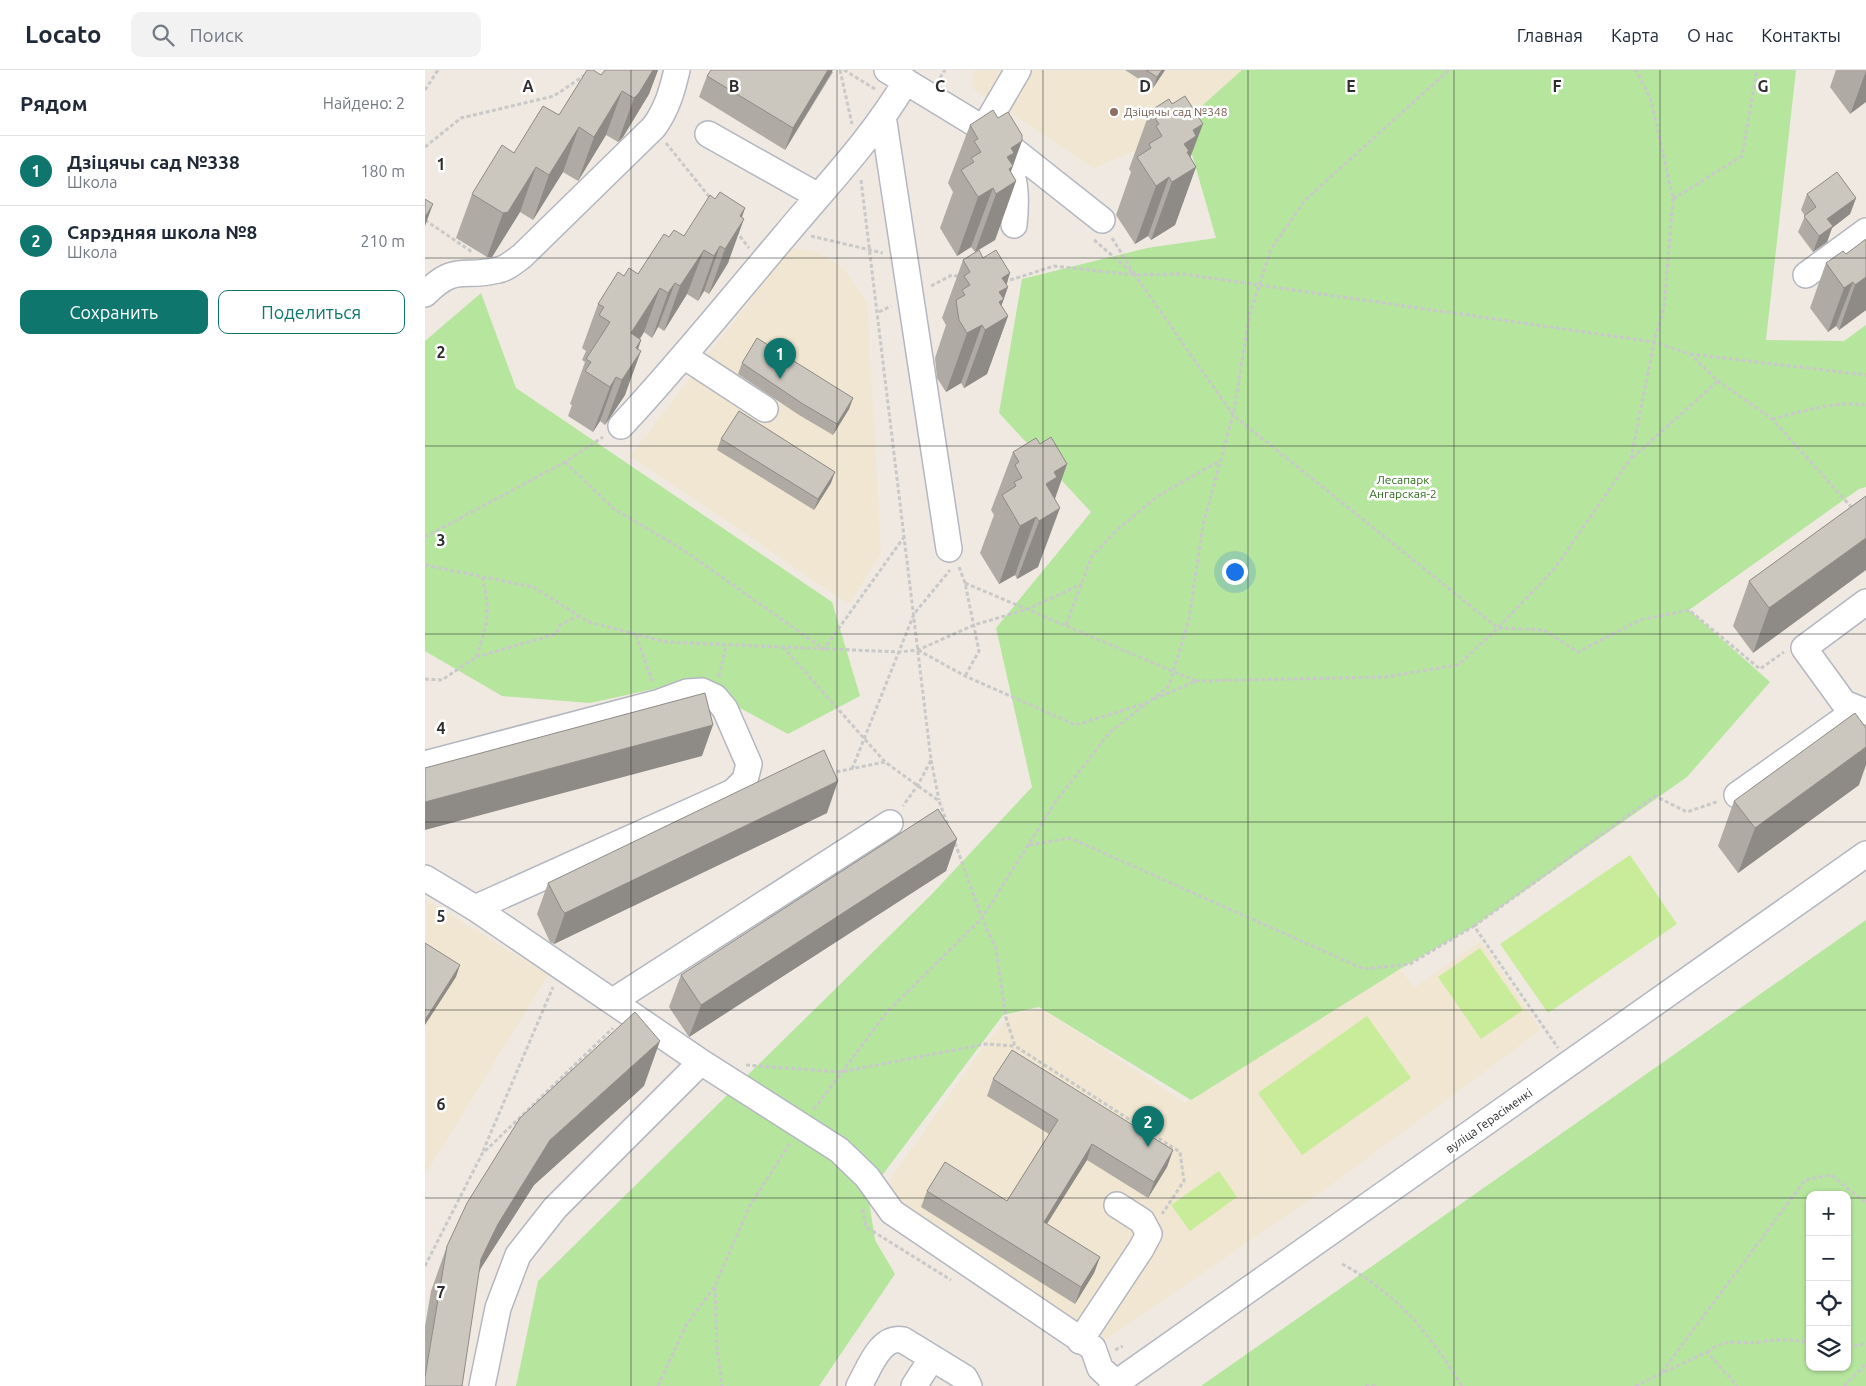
<!DOCTYPE html>
<html lang="ru">
<meta charset="utf-8">
<style>
:root{--surface:#fff;--page:#f2f2f3;--text:#1f2937;--muted:#747a83;--line:#e0e1e3;--accent:#0f766e}
body{margin:0;font-family:Ubuntu,sans-serif;background:var(--page);color:var(--text)}
.controls{position:absolute;right:15px;bottom:15px;display:grid;overflow:hidden;border-radius:10px;box-shadow:0 1px 4px #0004}
.controls button{width:45px;height:45px;display:grid;place-items:center;padding:0;border:0;border-bottom:1px solid var(--line);background:var(--surface);color:var(--text);font:25px sans-serif}
.you{position:absolute;left:809px;top:501px;width:18px;height:18px;margin:-12px;border:4px solid #fff;border-radius:50%;background:#1a73e8;box-shadow:0 0 0 8px #1a73e833}
.badge{display:grid;place-items:center;width:32px;height:32px;border-radius:50%;background:var(--accent);color:#fff;font-size:16px;font-weight:700}
.pin{position:absolute;translate:-50% -41px;filter:drop-shadow(0 1px 2px #0008)}
.pin::after{content:'';position:absolute;top:26px;width:18px;height:15px;background:inherit;clip-path:polygon(0 0,100% 0,50% 100%)}
.list{margin:0;padding:0;list-style:none}
h2{display:flex;justify-content:space-between;align-items:center;height:65px;margin:0;padding:0 20px;font-size:21px}
h2 small{font-size:16px;font-weight:400;color:var(--muted)}
.list li{display:grid;grid-template-columns:32px 1fr auto;gap:15px;align-items:center;box-sizing:border-box;height:70px;padding:0 20px;border-top:1px solid var(--line)}
.list b{display:block;font-size:19px;white-space:nowrap}
.list p{margin:0;font-size:16px;white-space:nowrap;color:var(--muted)}
.list em{font-size:16px;font-style:normal;color:var(--muted)}
.actions{display:flex;gap:10px;padding:15px 20px}
.actions a{flex:1;padding:11px 0;border:1px solid var(--accent);border-radius:10px;text-align:center;font-size:18px;color:var(--accent)}
.actions .main{background:var(--accent);color:#fff}
.icon{flex:none;width:28px;height:28px;fill:none;stroke:currentColor;stroke-width:2;stroke-linecap:round;stroke-linejoin:round}
.map{position:relative;flex:none;width:1441px;height:1316px;overflow:hidden}
header{display:flex;align-items:center;gap:30px;box-sizing:border-box;height:70px;padding:0 25px;background:var(--surface);border-bottom:1px solid var(--line)}
header strong{font-size:24px}
nav{display:flex;gap:28px;margin-inline-start:auto;font-size:18px}
.search{width:350px;height:45px;background:var(--page);display:flex;align-items:center;gap:12px;box-sizing:border-box;padding:0 18px;border-radius:10px;color:var(--muted);font-size:19px}
main{display:flex}
aside{flex:1;background:var(--surface)}
.map>svg:first-child{display:block}
</style>
<header>
<strong>Locato</strong>
<div class="search"><svg class="icon" aria-label="search" viewBox="0 0 24 24"><circle cx="10" cy="10" r="6"/><path d="M15 15l6 6"/></svg>Поиск</div>
<nav><a>Главная</a><a>Карта</a><a>О нас</a><a>Контакты</a></nav>
</header>
<main>
<aside>
<h2>Рядом<small>Найдено: 2</small></h2>
<ul class="list">
<li><span class="badge">1</span><div><b>Дзіцячы сад №338</b><p>Школа</p></div><em>180 m</em></li>
<li><span class="badge">2</span><div><b>Сярэдняя школа №8</b><p>Школа</p></div><em>210 m</em></li>
</ul>
<div class="actions"><a class="main">Сохранить</a><a>Поделиться</a></div>
</aside>
<div class="map">
<svg width="1441" height="1316" viewBox="0 0 1441 1316">
<rect width="100%" height="100%" fill="#efe9e1"/>
<path fill="#f0e6d1" d="M549,0H827L789,49L668,98L547,18Z
M366,178L392,182L418,198L442,233L456,483L424,534L205,386Z
M0,829L123,905L0,1105Z
M1056,871L1116,960L899,1120L668,1278L650,1277L451,1146L454,1126L560,974L587,943L617,939L760,1033L975,899L989,918Z"/>
<path fill="#b6e59e" fill-rule="evenodd" d="M817,0H1371L1341,270L1419,271L1441,255V417L1434,419L1264,540L1345,612L1262,707L1049,856L975,899L766,1030L614,937L578,945L443,1124L450,1170L470,1204L394,1316H91L113,1211L507,824L607,717L571,558L666,442L574,343L597,209L722,178L791,168L758,53Z
M56,223L91,318L407,532L435,626L363,664L265,611L165,633L77,626L0,581V271Z
M1441,850V1316H776ZM1385,1125H1422V1297H1385Z"/>
<path fill="#c9ec9a" d="M1205,785L1252,854L1123,943L1075,874Z
M1055,878L1098,940L1056,969L1013,907Z
M942,946L986,1008L877,1085L833,1023Z
M794,1101L812,1127L765,1161L746,1135Z"/>
<g fill="none" stroke-linecap="round" stroke-linejoin="round">
<g stroke="#b4b7c1" stroke-width="28">
<path id="minor" d="M462,0L572,67L677,150
M458,46L524,479
M559,58L593,0
M283,64L393,126
M574,71C589,105 593,117 589,155
M1381,205L1441,161
M0,224C31,193 37,209 73,200C81,199 90,191 97,186L229,57C242,39 247,21 252,0
M259,286L340,339
M196,356C254,294 307,228 362,163C403,114 449,66 481,11
M1441,532L1379,578L1419,633L1441,642
M0,694L235,632L262,622L277,621L290,627L300,639L324,694L320,710L308,722L50,838
M1312,725L1433,639
M0,808L50,838L276,992L414,1080L442,1107L467,1142L668,1278L675,1298L691,1313
M188,931L465,753
M655,1271L716,1179L724,1164L717,1151L692,1135
M57,1316L73,1238L93,1185L130,1138L276,992
M434,1316C444,1299 455,1265 478,1270L540,1308L544,1316
M489,1316L507,1288
M687,1316L1441,784"/>
</g>
<path stroke="#c9c9c9" stroke-width="3" stroke-dasharray="4 2.5" stroke-linecap="butt" d="M415,0L427,54
M419,0L450,19
M515,8L520,0
M0,20L13,0
M241,73L286,129
M0,77L36,48L129,26L160,5
M436,110L506,690L493,715L478,736
M1248,129L1317,86L1332,0
M0,150L47,182
M311,161L324,178
M386,166L458,183
M687,168L710,205L758,204L1229,272L1265,284L1293,311L1347,349L1428,439
M669,170L710,205L808,345L1073,558L1119,560L1153,582L1215,550L1264,540L1335,599L1359,582
M579,212L629,196L710,205
M506,216L527,205L537,207
M454,242L466,236
M1265,284L1441,305
M1347,349C1379,341 1408,331 1441,335
M1207,388L1293,311
M140,392L189,439L254,477L399,579L479,467
M0,467L140,392L178,367
M0,495L108,517L164,552L241,572L475,582L493,580L549,555L603,539L657,514
M534,497L540,513L554,581L540,606
M540,513L771,611
M641,555L667,486L693,459L733,426L794,391
M211,565L228,613
M358,577L460,692L514,731L524,758
M493,580L540,606L651,655L721,633
M51,587C63,552 66,543 57,507
M294,607L301,575
M0,609L17,610L51,587L131,564L135,555L154,546
M729,629L771,611L959,607L1033,595L1073,558L1130,498L1206,388L1229,272L1239,237L1248,129L1226,30L1211,0
M506,690L514,730
M427,699L489,544L525,500
M405,703L460,692
M530,773L557,848L571,879L581,948L590,976L755,1082L759,1111L737,1144
M604,775L645,768L939,899L985,894L1049,856L1133,978
M1049,856L1230,726L1262,742L1294,731
M321,995L416,1002L560,974L590,976
M389,1039L462,942L557,848L631,731L685,662L744,616L764,549L778,455L808,345L825,243L846,179L880,130L1024,0
M58,1081L128,917
M438,1139L441,1157L526,1210
M917,1194C972,1223 1005,1264 1037,1316
M0,1196L57,1084L188,958
M290,1217L292,1277L297,1316
M1422,1277L1441,1274
M690,1280L698,1276
M1282,1282C1304,1266 1312,1275 1334,1272C1352,1269 1367,1269 1385,1273
M1237,1302L1380,1110L1406,1105L1441,1133
M233,1316L261,1255L290,1216L324,1137L365,1073
M940,1316H951
M1210,1316L1282,1282L1312,1316
M1419,1316L1441,1294"/>
<use href="#minor" stroke="#fff" stroke-width="25"/>
</g>
<path fill="#afaba4" d="M180,0H233L224,24L198,67L193,72L181,65L153,111L138,102L108,150L95,142L67,187H62L31,168L47,124L89,83L134,45L176,5Z
M700,0H740L728,18Z
M1411,0H1441L1425,44L1405,17Z
M408,2L360,80L274,27L282,6Z
M725,41L765,87L771,97L750,155L726,170L723,166L710,174L691,145L706,102L704,99Z
M545,55L586,102L591,111L570,170L550,182L546,177L532,186L515,158L528,122L523,113Z
M1382,124L1431,128L1425,144L1407,158L1402,172L1388,182L1373,162L1380,146L1376,140Z
M290,129L320,138L303,193L284,224L279,221L273,231L262,224L239,261L233,257L227,268L219,262L215,269L216,270L200,325L180,355L175,351L168,362L143,346L147,335L145,334L160,292L157,290L161,281L157,278L173,234L199,206L213,204L244,167L259,166Z
M1441,169V240L1414,260L1411,256L1403,262L1385,238L1401,193L1421,184Z
M558,188L585,203L581,214L583,217L576,235L583,246L562,304L539,318L536,313L521,322L512,308L510,288L521,255L517,248L538,190Z
M317,293L428,328L424,339L408,365L374,345L313,304Z
M296,369L406,413L389,440L292,380Z
M615,374L642,394L630,429L613,497L592,509L590,505L574,514L555,483L569,445L566,440L588,382Z
M1441,426L1328,583L1308,556L1324,511Z
M1434,715L1313,803L1293,776L1309,731Z
M402,743L129,874L125,872L112,844L123,813Z
M532,769L521,801L264,967L244,937L256,905Z
M568,1009L748,1080L742,1097L723,1128L662,1090L622,1154L675,1187L669,1203L650,1234L496,1137L502,1121L582,1131L624,1064L562,1026Z
M219,1016L109,1115L56,1198L0,1316V1256L6,1221L22,1176Z"/>
<path fill="#8e8b86" d="M228,0H233L224,24L198,67L193,72L209,28Z
M403,0H408L360,80L368,58Z
M737,0H740L728,18L732,7Z
M1441,0V32L1425,44Z
M197,21L181,65L153,111L169,67Z
M778,54L759,104L771,97L750,155L726,170L747,112L759,74L768,60Z
M154,57L138,102L108,150L124,105Z
M597,71L580,118L591,111L570,170L550,182L571,124L570,122L586,78Z
M111,97L95,142L67,187H62L78,143Z
M744,107L723,166L710,174L731,116Z
M568,118L546,177L532,186L553,127Z
M1431,128L1425,144L1407,158L1402,172L1388,182L1394,166L1402,149Z
M8,134L0,156V147Z
M320,138L311,162L319,149L303,193L284,224L300,179L315,146Z
M295,176L279,221L273,231L289,186Z
M279,180L262,224L239,261L255,216Z
M585,203L580,219L583,217L570,254L583,246L562,304L539,318L560,260L577,208Z
M1441,207V240L1414,260L1430,215Z
M1428,212L1411,256L1403,262L1419,218Z
M250,213L233,257L227,268L243,223Z
M235,218L219,262L190,308L206,263Z
M557,255L536,313L521,322L542,263Z
M216,270L208,293L216,281L200,325L180,355L197,310L211,278Z
M191,307L175,351L168,362L185,317Z
M428,328L424,339L408,365L412,354Z
M642,394L624,445L635,438L613,497L592,509L614,451L611,447L590,505L574,514L595,456L629,402Z
M410,402L406,413L389,440L393,429Z
M1441,468V500L1328,583L1344,538Z
M288,655L277,686L0,760V732Z
M1441,677V695L1434,715L1313,803L1330,758Z
M413,711L402,743L129,874L140,843Z
M532,769L521,801L264,967L276,935Z
M35,895L31,907L0,955V950Z
M235,971L219,1016L109,1115L56,1198L39,1234L56,1189L73,1154L125,1070Z
M667,1074L662,1090L613,1168L619,1152Z
M748,1080L742,1097L723,1128L729,1112Z
M675,1187L669,1203L650,1234L656,1217Z"/>
<path fill="#cbc7bf" stroke="#8e8b86" d="M162,0H168L176,5L180,0H228L214,23L209,28L197,21L169,67L154,57L124,105L111,97L83,142L78,143L47,124L77,75L89,83L118,36L134,45Z
M286,0H403L368,58L282,6Z
M721,0H737L732,7Z
M760,26L778,54L768,60L771,66L759,74L764,81L762,82L771,97L747,112L744,107L731,116L712,87L726,78L724,74L737,66L731,56L734,54L725,41L744,29L747,34Z
M568,40L573,48L583,42L597,65V71L586,78L589,83L582,87L588,96L584,99L591,111L571,124L568,118L553,127L536,100L549,92L546,88L556,82L549,71L553,69L545,55Z
M1412,102L1431,128L1402,149L1408,156L1394,166L1379,146L1391,137L1382,124Z
M295,122L320,138L315,146L319,149L300,179L295,176L289,186L279,180L255,216L250,213L243,223L235,218L206,263L216,270L211,278L216,281L197,310L191,307L185,317L160,301L166,292L161,289L185,252L174,245L179,237L173,234L193,202L199,206L204,198L213,204L239,164L244,167L249,160L259,166L285,125L290,129Z
M0,129L8,134L0,147Z
M1441,169V207L1430,215L1428,212L1419,218L1401,193L1418,181L1421,184Z
M554,180L558,188L571,180L585,203L577,208L583,217L574,222L579,229L574,232L583,246L560,260L557,255L542,263L534,250L531,230L540,225L537,220L545,215L539,206L545,202L538,190Z
M332,268L428,328L412,354L378,334L317,293Z
M314,341L410,402L393,429L296,369Z
M626,367L642,394L629,402L632,407L621,414L635,438L614,451L611,447L595,456L577,425L591,416L589,412L597,408L590,395L594,392L588,382L611,368L615,374Z
M1441,426V468L1344,538L1324,511Z
M280,623L288,655L0,732V698Z
M1430,643L1441,658V677L1330,758L1309,731Z
M399,680L413,711L140,843L137,840L123,813Z
M513,739L532,769L276,935L256,905Z
M0,873L35,895L0,950Z
M210,942L235,971L125,1070L73,1154L56,1189L37,1316H0V1307L22,1176L42,1133L95,1048Z
M587,980L748,1080L729,1112L667,1074L619,1152L675,1187L656,1217L502,1121L520,1092L582,1131L633,1050L568,1009Z"/>
<path fill="none" stroke="#2e2e2e" stroke-width="1" stroke-opacity="0.55" d="M206,0V1316M412,0V1316M618,0V1316M823,0V1316M1029,0V1316M1235,0V1316M0,188H1441M0,376H1441M0,564H1441M0,752H1441M0,940H1441M0,1128H1385M1422,1128H1441"/>
<circle fill="#8d6e63" stroke="#fff" stroke-width="2" cx="689" cy="42" r="5"/>
<g text-anchor="middle" stroke-width="5" stroke-linejoin="round" paint-order="stroke">
<g font-size="12" fill="#785e54" stroke="#fff" text-anchor="start">
<text x="699" y="46">Дзіцячы сад №348</text>
</g>
<g font-size="12" fill="#2c6e1b" stroke="#fff">
<text x="978" y="414">Лесапарк<tspan x="978" dy="14">Ангарская-2</tspan></text>
</g>
<g font-size="12" fill="#2e2e2e" stroke="#fff">
<text transform="translate(1064 1051) rotate(-35)" y="4">вуліца Герасіменкі</text>
</g>
</g>
<g font-size="16" text-anchor="middle" font-weight="bold" fill="#2e2e2e" stroke="#fff" stroke-width="5" stroke-linejoin="round" paint-order="stroke">
<text x="103" y="22">A</text>
<text x="309" y="22">B</text>
<text x="515" y="22">C</text>
<text x="720" y="22">D</text>
<text x="926" y="22">E</text>
<text x="1132" y="22">F</text>
<text x="1338" y="22">G</text>
<text x="16" y="100">1</text>
<text x="16" y="288">2</text>
<text x="16" y="476">3</text>
<text x="16" y="664">4</text>
<text x="16" y="852">5</text>
<text x="16" y="1040">6</text>
<text x="16" y="1228">7</text>
</g>
</svg>
<div class="controls">
<button>+</button>
<button>−</button>
<button><svg class="icon" aria-label="locate" viewBox="0 0 24 24"><circle cx="12" cy="12" r="6"/><path d="M12 2v4M12 18v4M2 12h4M18 12h4"/></svg></button>
<button><svg class="icon" aria-label="layers" viewBox="0 0 24 24"><path d="M12 4l9 5-9 5-9-5zM3 14l9 5 9-5"/></svg></button>
</div>
<div class="you"></div>
<div class="pin badge" style="left:355px;top:309px">1</div>
<div class="pin badge" style="left:723px;top:1077px">2</div>
</div>
</main>
